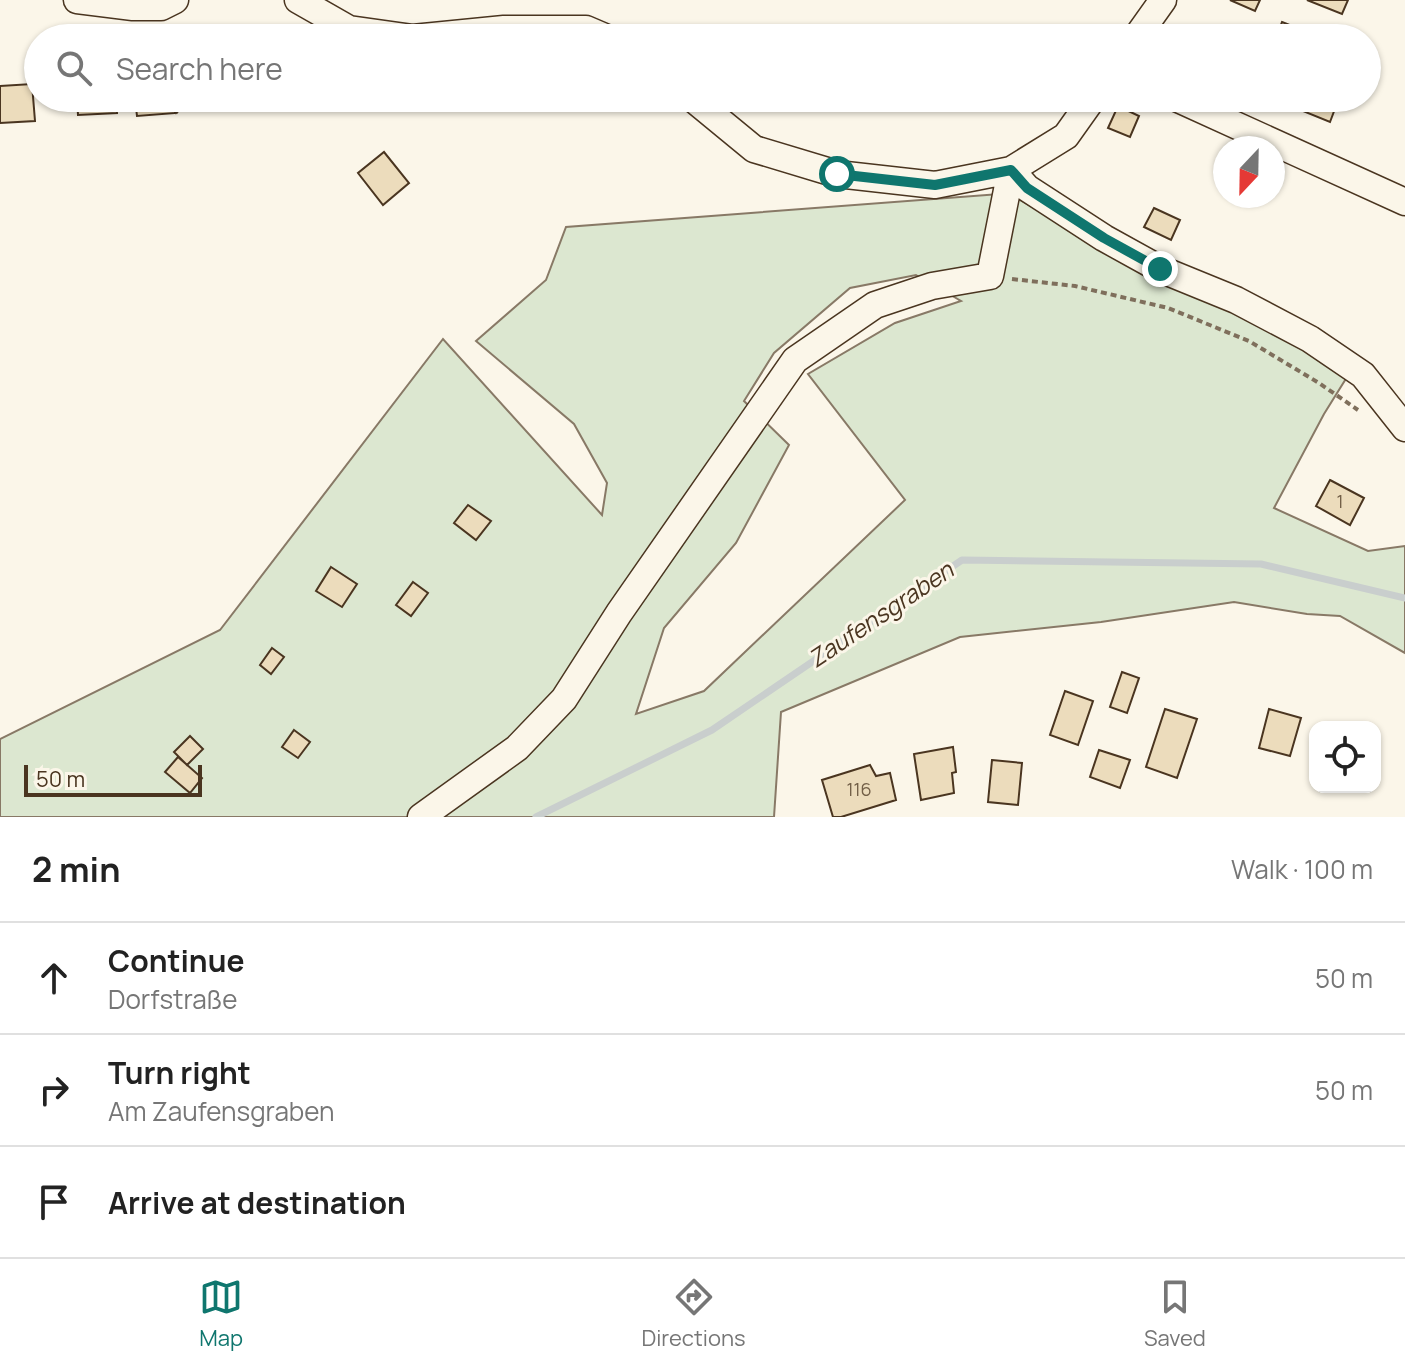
<!DOCTYPE html>
<meta charset="utf-8">
<style>
:root{--surface:#fff;--page:#f2f2f2;--text:#222;--muted:#767676;--line:#e0e0e0;--accent:#0f766e}
body{margin:0;font-family:Manrope,sans-serif;background:var(--page);color:var(--text)}
.controls{position:absolute;right:24px;bottom:24px;display:grid;overflow:hidden;border-radius:16px;box-shadow:0 2px 6px #0004}
.controls button{width:72px;height:72px;display:grid;place-items:center;padding:0;border:0;border-bottom:2px solid var(--line);background:var(--surface);color:var(--text);font:40px sans-serif}
.compass{position:absolute;left:1213px;top:136px;width:72px;height:72px;border-radius:50%;background:var(--surface);box-shadow:0 2px 6px #0004;rotate:202deg}
.scale{position:absolute;left:24px;bottom:20px;width:178px;box-sizing:border-box;padding-left:8px;border:4px solid #4a3520;border-top:0;font-size:22px;line-height:28px;white-space:nowrap;color:#4a3520;-webkit-text-stroke:6px #fbf6e9;paint-order:stroke}
.stop{position:absolute;width:24px;height:24px;margin:-18px;border:6px solid #0f766e;border-radius:50%;background:#fff}
.stop.end{background:#0f766e;border-color:#fff;box-shadow:0 2px 8px #0008}
.list{margin:0;padding:0;list-style:none}
h2{display:flex;justify-content:space-between;align-items:center;height:104px;margin:0;padding:0 32px;font-size:34px}
h2 small{font-size:26px;font-weight:400;color:var(--muted)}
.list li{display:grid;grid-template-columns:52px 1fr auto;gap:24px;align-items:center;box-sizing:border-box;height:112px;padding:0 32px;border-top:2px solid var(--line)}
.list b{display:block;font-size:30px;white-space:nowrap}
.list p{margin:0;font-size:26px;white-space:nowrap;color:var(--muted)}
.list em{font-size:26px;font-style:normal;color:var(--muted)}
.icon{flex:none;width:44px;height:44px;fill:none;stroke:currentColor;stroke-width:2;stroke-linecap:round;stroke-linejoin:round}
.map{position:relative;flex:none;width:1405px;height:817px;overflow:hidden}
.search{position:absolute;background:var(--surface);box-shadow:0 2px 6px #0004;left:24px;right:24px;top:24px;height:88px;display:flex;align-items:center;gap:20px;box-sizing:border-box;padding:0 28px;border-radius:44px;color:var(--muted);font-size:30px}
.sheet{height:440px;background:var(--surface)}
nav{display:flex;justify-content:space-around;align-items:center;box-sizing:border-box;height:112px;border-top:2px solid var(--line);background:var(--surface);font-size:22px;color:var(--muted)}
nav a{display:grid;justify-items:center;gap:4px}
nav .on{color:var(--accent)}
.map>svg:first-child{display:block}
</style>
<div class="map">
<svg width="1405" height="817" viewBox="0 0 1405 817">
<rect width="100%" height="100%" fill="#fbf6e9"/>
<path fill="#dce7d0" stroke="#887966" stroke-width="2" fill-rule="evenodd" d="M1013,193L1020,200L1159,279L1271,328L1347,377L1324,414L1274,508L1368,551L1405,546V653L1340,616L1307,614L1234,602L1101,622L960,637L781,712L774,817H0V739L220,630L443,339L602,515L607,483L574,424L476,341L546,280L566,227ZM916,275L961,301L895,323L808,374L905,500L704,691L636,714L664,628L736,543L789,445L744,401L774,353L850,288Z"/>
<g fill="none" stroke-linecap="round" stroke-linejoin="round">
<path stroke="#c9cecd" stroke-width="7" d="M536,817L712,730L962,560L1261,564L1405,598"/>
</g>
<path fill="#ecdcbc" stroke="#4a3520" stroke-width="2" d="M1230,0H1260L1255,11Z
M1307,0H1348L1342,14Z
M1282,22L1305,31L1302,38H1276Z
M32,84L35,121L0,123V86Z
M77,98H116L117,113L78,115Z
M144,98H164L176,113L137,116L135,99Z
M164,98H194L176,113Z
M1296,98H1339L1330,122L1293,107Z
M1118,106L1139,116L1130,137L1108,128Z
M384,152L409,183L383,205L358,173Z
M1154,208L1180,220L1171,240L1144,227Z
M1330,480L1364,498L1350,525L1316,506Z
M468,505L491,521L476,540L454,523Z
M331,567L357,584L342,607L316,591Z
M413,582L428,593L411,616L396,605Z
M272,648L284,657L271,674L260,665Z
M1122,672L1139,678L1127,713L1110,707Z
M1065,691L1093,701L1078,745L1050,735Z
M1165,709L1197,719L1177,778L1146,767Z
M1269,709L1301,718L1290,756L1259,748Z
M294,730L310,742L298,758L282,747Z
M190,736L203,749L187,765L174,752Z
M953,747L956,772L952,773L954,793L921,800L914,754Z
M1099,750L1130,760L1120,788L1090,777Z
M178,757L202,778L190,793L165,772Z
M992,760L1022,763L1018,805L988,802Z
M870,765L876,776L890,773L896,800L841,817H833L822,780Z"/>
<g fill="none" stroke-linecap="round" stroke-linejoin="round">
<g stroke="#4a3520" stroke-width="29">
<path id="minor" d="M77,0L133,7H161L175,0
M298,0L349,29L413,38L504,29H586L607,38
M1136,38L1163,0
M692,98L754,149L837,174L935,185L1011,170L1066,136L1093,98
M1176,98L1405,202
M1011,170L1027,188L1104,238L1160,269L1236,300L1310,339L1363,375L1405,428
M421,817L517,748L564,699L619,613L795,360L875,305L932,286L990,276L1011,170"/>
</g>
<path stroke="#7f6f5c" stroke-width="4" stroke-dasharray="6 4" stroke-linecap="butt" d="M1012,279L1075,286L1168,308L1249,341L1319,383L1358,410"/>
<use href="#minor" stroke="#fbf6e9" stroke-width="26"/>
</g>
<g fill="none" stroke-linecap="round" stroke-linejoin="round">
<path stroke="#0f766e" stroke-width="10" d="M837,174L935,185L1011,170L1027,188L1104,238L1160,269"/>
</g>
<g text-anchor="middle" stroke-width="6" stroke-linejoin="round" paint-order="stroke">
<g font-size="18" fill="#725f47">
<text x="1340" y="508">1</text>
<text x="859" y="796">116</text>
</g>
<g font-size="24" font-style="italic" fill="#4a3520" stroke="#fbf6e9">
<text transform="translate(881 615) rotate(-34)" y="8">Zaufensgraben</text>
</g>
</g>
</svg>
<div class="controls">
<button><svg class="icon" aria-label="locate" viewBox="0 0 24 24"><circle cx="12" cy="12" r="6"/><path d="M12 2v4M12 18v4M2 12h4M18 12h4"/></svg></button>
</div>
<svg class="compass" viewBox="-18 -18 36 36"><path d="M0-13l5 13h-10z" fill="#e53935"/><path d="M0 13l5-13h-10z" fill="#767676"/></svg>
<div class="scale">50 m</div>
<div class="stop" style="left:837px;top:174px"></div>
<div class="stop end" style="left:1160px;top:269px"></div>
<div class="search"><svg class="icon" aria-label="search" viewBox="0 0 24 24"><circle cx="10" cy="10" r="6"/><path d="M15 15l6 6"/></svg>Search here</div>
</div>
<section class="sheet">
<h2>2 min<small>Walk · 100 m</small></h2>
<ul class="list">
<li><svg class="icon" aria-label="ahead" viewBox="0 0 24 24"><path d="M12 20V5M6 11l6-6 6 6"/></svg><div><b>Continue</b><p>Dorfstraße</p></div><em>50 m</em></li>
<li><svg class="icon" aria-label="right" viewBox="0 0 24 24"><path d="M7 20v-9h11M14 6l5 5-5 5"/></svg><div><b>Turn right</b><p>Am Zaufensgraben</p></div><em>50 m</em></li>
<li><svg class="icon" aria-label="arrive" viewBox="0 0 24 24"><path d="M6 21V4h12l-3 4 3 4H6"/></svg><div><b>Arrive at destination</b></div></li>
</ul>
</section>
<nav>
<a class="on"><svg class="icon" aria-label="map" viewBox="0 0 24 24"><path d="M3 6l6-2 6 2 6-2v14l-6 2-6-2-6 2zM9 4v14M15 6v14"/></svg>Map</a>
<a><svg class="icon" aria-label="directions" viewBox="0 0 24 24"><path d="M12 3l9 9-9 9-9-9zM9 14v-3h6M13 9l2 2-2 2"/></svg>Directions</a>
<a><svg class="icon" aria-label="saved" viewBox="0 0 24 24"><path d="M7 4h10v16l-5-4-5 4z"/></svg>Saved</a>
</nav>
